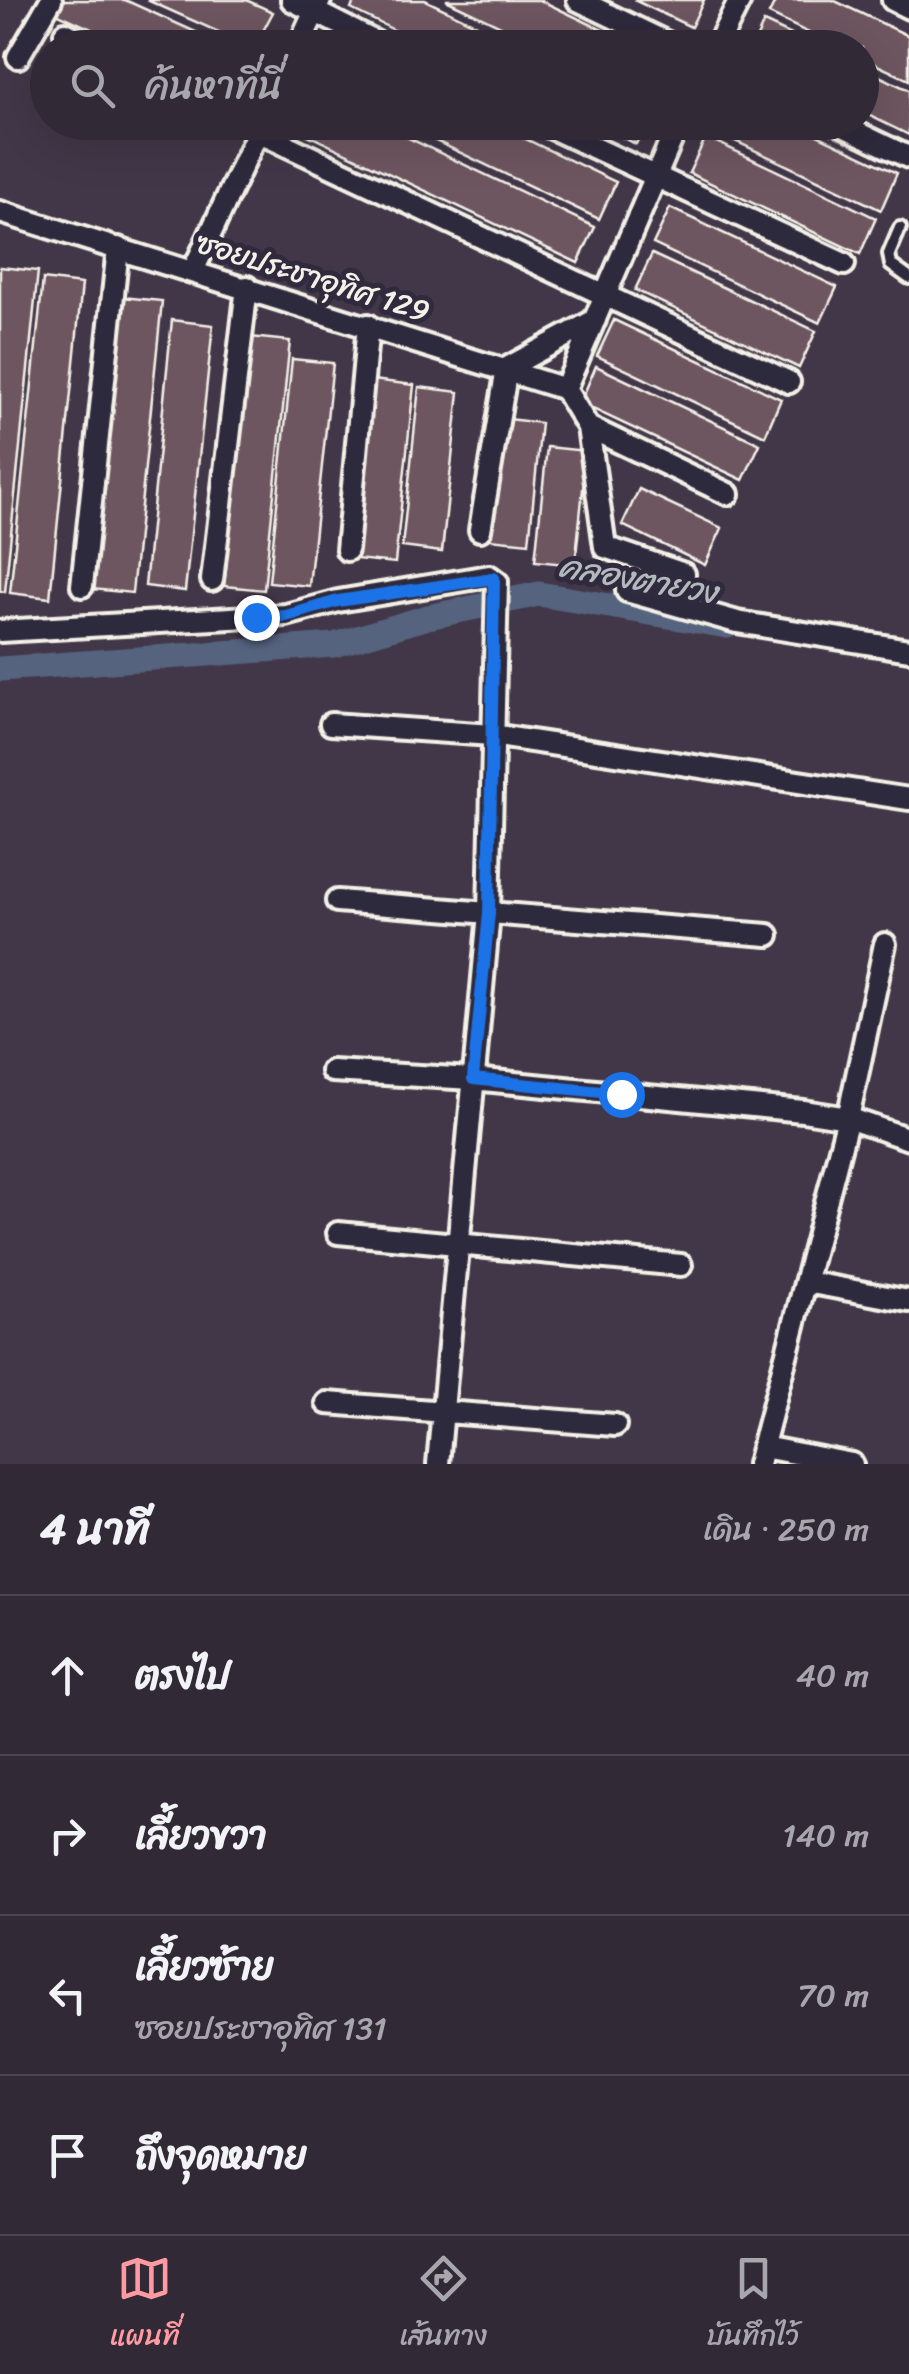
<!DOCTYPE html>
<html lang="th">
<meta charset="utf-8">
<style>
:root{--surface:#322936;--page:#3d3542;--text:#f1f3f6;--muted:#a8a6ad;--line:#4d4551;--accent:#ff9aa2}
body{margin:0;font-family:Sriracha,"Playpen Sans Thai",sans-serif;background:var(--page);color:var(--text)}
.stop{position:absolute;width:30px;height:30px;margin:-22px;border:8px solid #1a73e8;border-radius:50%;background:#fff}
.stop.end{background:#1a73e8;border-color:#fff;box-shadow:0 2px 10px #0008}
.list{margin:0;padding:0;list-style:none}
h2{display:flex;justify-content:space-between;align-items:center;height:130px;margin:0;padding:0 40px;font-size:42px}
h2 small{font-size:32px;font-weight:400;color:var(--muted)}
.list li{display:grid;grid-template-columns:65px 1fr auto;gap:30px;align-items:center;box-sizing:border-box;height:160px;padding:0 40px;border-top:2px solid var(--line)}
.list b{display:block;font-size:38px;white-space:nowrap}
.list p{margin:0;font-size:32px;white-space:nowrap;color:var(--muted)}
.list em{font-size:32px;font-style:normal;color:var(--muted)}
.icon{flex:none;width:55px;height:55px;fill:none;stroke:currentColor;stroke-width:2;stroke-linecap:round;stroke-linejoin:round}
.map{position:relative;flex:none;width:909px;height:1464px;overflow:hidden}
.search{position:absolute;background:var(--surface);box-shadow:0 10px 40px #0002;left:30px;right:30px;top:30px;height:110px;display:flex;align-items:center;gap:25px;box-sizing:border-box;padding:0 35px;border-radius:55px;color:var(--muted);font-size:38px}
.sheet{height:770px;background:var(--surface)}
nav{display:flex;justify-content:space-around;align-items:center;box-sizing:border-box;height:140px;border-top:2px solid var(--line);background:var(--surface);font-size:28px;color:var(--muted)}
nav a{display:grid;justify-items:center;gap:5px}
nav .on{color:var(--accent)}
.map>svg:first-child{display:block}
</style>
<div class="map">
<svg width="909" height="1464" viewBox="0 0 909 1464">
<rect width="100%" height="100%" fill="#423748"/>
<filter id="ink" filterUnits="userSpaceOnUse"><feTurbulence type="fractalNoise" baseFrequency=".01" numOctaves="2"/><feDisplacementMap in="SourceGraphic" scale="20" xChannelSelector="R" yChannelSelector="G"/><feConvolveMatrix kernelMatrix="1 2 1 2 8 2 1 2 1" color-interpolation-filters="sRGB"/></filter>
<g filter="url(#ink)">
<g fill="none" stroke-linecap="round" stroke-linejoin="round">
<path stroke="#55647f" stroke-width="25" d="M0,669L334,645L428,617L539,594L727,626"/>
</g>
<path fill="#6e5661" stroke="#f4f1e8" stroke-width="2.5" d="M62,0H125L231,48H133L56,13Z
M147,0H246L273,12L254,48Z
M355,0H425L525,48H431L351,9Z
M446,0H540L640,48H547Z
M634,0H704L691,27Z
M776,0H833L909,36V80L862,58V48H840L769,14Z
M764,22L819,48H752Z
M862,68L909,90V135L862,112Z
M298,122H375L595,227L578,263L295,129Z
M396,122H490L616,182L599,219Z
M590,122H646L636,144Z
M715,122H790L897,173L881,210L712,130Z
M706,137L876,218L860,254L689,173Z
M670,208L837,287L820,323L653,244Z
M652,254L816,331L799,368L635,290Z
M0,267L38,271L5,592L0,591Z
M43,279L82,284L50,598L10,593Z
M122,297L162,301L132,593L91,589Z
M172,320L213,325L185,591L145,586Z
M614,320L781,399L765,436L597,356Z
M250,337L290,341L264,590L224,586Z
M292,359L333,363L309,586L269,582Z
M596,366L760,444L743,480L580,403Z
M373,380L414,385L395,563L355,559Z
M419,387L459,392L442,552L402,547Z
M501,418L541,423L529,543L489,539Z
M547,447L587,451L575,565L535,561Z
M639,489L722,528L705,565L622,525Z"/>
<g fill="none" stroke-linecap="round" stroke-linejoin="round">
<g stroke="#f4f1e8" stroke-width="18">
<path id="lane" d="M900,228L889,254L891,265L909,278"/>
</g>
<g stroke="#f4f1e8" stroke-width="28">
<path id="street" d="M292,0L387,48
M578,0L678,48
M893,0L909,8
M65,33L96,48
M298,48L320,0
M716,48L740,0
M18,57L51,0
M539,122L844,264
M835,122L908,157
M258,132L789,382
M0,212L565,389L588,427L605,547L684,574
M193,271L262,123
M565,389L679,122
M588,427L728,494
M480,530L507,368L595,320
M347,550L368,325
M212,580L247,287
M82,586L118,248
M627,591L737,622L909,650
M0,631L286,615L338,601L489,576L497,582L489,913L438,1464
M331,724L492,735L909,799
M337,901L768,935
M332,1071L473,1079L803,1111L848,1118L909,1139
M338,1233L681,1265
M806,1282L909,1301
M327,1403L615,1425
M763,1447L852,1464
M758,1464L848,1118L885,944"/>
</g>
<use href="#lane" stroke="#2f2a3d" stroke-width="10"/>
<use href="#street" stroke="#2f2a3d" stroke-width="20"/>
</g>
</g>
<g fill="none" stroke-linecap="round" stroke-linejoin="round" filter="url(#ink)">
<path stroke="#1a73e8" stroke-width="12" d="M256,617L286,616L338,601L494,578L489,913L473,1079L621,1094"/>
</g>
<g text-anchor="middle" stroke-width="10" stroke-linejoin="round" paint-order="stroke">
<g font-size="30" fill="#f4f1e8" stroke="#2f2a3d">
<text transform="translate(313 277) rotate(17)" y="10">ซอยประชาอุทิศ 129</text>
</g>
<g font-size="32" font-style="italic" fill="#b4b9be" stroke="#2f2a3d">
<text transform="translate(638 579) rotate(10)" y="11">คลองตายวง</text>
</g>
</g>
</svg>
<div class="stop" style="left:621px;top:1094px"></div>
<div class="stop end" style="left:256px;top:617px"></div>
<div class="search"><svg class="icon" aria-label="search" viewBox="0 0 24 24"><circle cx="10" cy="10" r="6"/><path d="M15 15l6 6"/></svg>ค้นหาที่นี่</div>
</div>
<section class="sheet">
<h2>4 นาที<small>เดิน · 250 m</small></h2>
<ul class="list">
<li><svg class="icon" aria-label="ahead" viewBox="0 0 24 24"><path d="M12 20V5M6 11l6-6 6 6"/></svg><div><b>ตรงไป</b></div><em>40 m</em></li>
<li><svg class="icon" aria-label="right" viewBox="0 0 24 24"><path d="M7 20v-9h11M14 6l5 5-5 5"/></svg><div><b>เลี้ยวขวา</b></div><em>140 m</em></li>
<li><svg class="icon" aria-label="left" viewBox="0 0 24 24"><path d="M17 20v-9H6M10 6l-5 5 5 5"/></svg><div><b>เลี้ยวซ้าย</b><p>ซอยประชาอุทิศ 131</p></div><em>70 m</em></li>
<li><svg class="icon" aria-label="arrive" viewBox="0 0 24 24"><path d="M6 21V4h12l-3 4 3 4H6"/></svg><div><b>ถึงจุดหมาย</b></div></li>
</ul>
</section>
<nav>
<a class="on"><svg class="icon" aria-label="map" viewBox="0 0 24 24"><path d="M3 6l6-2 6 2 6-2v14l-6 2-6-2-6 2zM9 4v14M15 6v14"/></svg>แผนที่</a>
<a><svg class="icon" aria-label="directions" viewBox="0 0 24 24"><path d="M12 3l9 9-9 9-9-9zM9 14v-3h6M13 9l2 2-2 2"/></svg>เส้นทาง</a>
<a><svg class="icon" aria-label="saved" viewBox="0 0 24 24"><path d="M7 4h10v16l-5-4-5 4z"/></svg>บันทึกไว้</a>
</nav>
